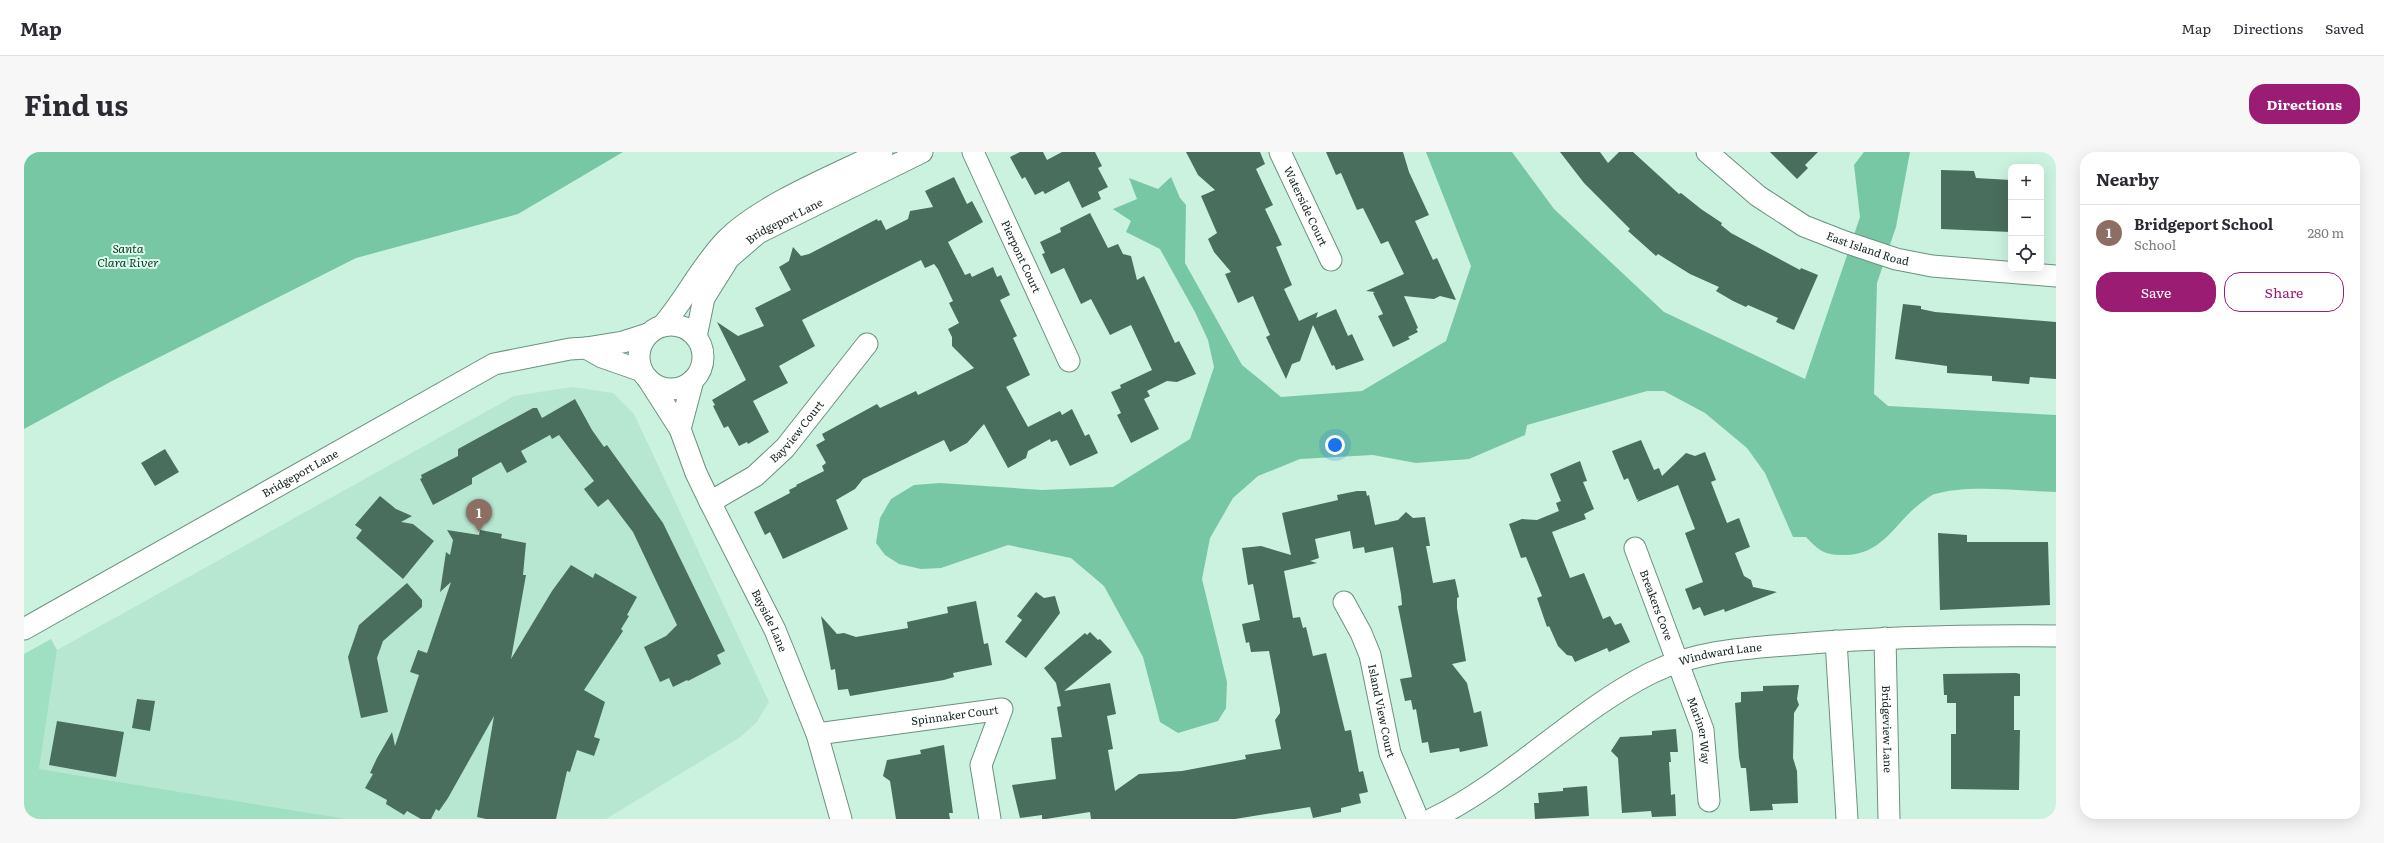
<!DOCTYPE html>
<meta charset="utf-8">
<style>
:root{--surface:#fff;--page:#f7f7f7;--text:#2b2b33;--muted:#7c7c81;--line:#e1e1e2;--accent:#9b1d73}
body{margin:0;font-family:Literata,serif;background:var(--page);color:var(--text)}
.controls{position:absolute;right:12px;top:12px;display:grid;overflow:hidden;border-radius:8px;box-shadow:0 4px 16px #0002}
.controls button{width:36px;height:36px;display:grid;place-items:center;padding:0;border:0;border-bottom:1px solid var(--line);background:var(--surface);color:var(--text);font:20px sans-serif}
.you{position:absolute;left:1311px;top:293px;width:14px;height:14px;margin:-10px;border:3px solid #fff;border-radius:50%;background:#1a73e8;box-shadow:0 0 0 6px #1a73e833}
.badge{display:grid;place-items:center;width:26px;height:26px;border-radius:50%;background:var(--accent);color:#fff;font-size:13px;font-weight:700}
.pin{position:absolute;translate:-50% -33px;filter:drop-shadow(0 1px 2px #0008)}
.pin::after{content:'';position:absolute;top:21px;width:14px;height:12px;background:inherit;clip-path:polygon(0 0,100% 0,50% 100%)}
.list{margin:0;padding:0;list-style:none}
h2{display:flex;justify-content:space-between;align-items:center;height:52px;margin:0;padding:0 16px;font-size:17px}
h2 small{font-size:13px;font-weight:400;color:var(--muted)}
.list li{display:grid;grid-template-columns:26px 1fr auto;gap:12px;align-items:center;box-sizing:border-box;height:56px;padding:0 16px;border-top:1px solid var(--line)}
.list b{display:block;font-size:15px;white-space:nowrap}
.list p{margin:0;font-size:13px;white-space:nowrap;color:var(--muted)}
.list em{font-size:13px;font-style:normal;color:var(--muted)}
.actions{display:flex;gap:8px;padding:12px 16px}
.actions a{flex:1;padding:9px 0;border:1px solid var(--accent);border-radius:16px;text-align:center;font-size:14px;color:var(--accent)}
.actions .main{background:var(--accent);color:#fff}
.icon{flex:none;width:22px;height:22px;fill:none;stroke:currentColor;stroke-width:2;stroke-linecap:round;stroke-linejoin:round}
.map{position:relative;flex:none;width:2032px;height:667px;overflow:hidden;border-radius:16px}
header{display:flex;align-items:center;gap:24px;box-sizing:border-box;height:56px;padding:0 20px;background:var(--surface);border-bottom:1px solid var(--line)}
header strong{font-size:19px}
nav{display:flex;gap:22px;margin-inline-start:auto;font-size:14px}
.intro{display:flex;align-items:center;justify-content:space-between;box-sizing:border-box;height:96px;padding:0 24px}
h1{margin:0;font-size:28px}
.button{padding:10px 18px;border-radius:16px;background:var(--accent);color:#fff;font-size:14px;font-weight:700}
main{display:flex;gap:24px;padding:0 24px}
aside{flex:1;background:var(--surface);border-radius:16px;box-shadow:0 4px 16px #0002}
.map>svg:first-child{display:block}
</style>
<header>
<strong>Map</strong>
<nav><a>Map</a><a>Directions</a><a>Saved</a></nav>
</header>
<div class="intro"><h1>Find us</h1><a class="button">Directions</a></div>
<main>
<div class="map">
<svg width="2032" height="667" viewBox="0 0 2032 667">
<rect width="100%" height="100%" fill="#caf2df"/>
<path fill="#b7e7d0" d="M548,235L589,241L610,262L745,550L732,571L715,586L582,667H323L15,617L33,498L490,244Z"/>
<path fill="#9fdfc2" d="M27,487L33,498L15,617L323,667H0V502Z"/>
<path fill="#77c6a4" d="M0,0H599L494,62L332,106L88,229L0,277Z
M1402,0H1488L1530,57L1640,160L1781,227L1836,65L1830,13L1840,0H1886L1872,75L1853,131L1850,242L1864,254L2032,263V340C1997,339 1944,332 1911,342C1906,343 1902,348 1898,350C1871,370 1859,403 1821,403C1802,404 1795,399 1782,385H1769L1741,321L1723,296L1681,261L1640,239H1623L1503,273L1501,283L1445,307L1392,311L1349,303L1276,307L1234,324L1209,346L1186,386L1178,427L1203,530L1202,556L1194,569L1154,581L1136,570L1119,505L1080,434L1047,406L984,393L917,416L897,417L875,412L861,403L852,391L856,366L867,347L890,333L916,331L1018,338L1089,335L1166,287L1190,215L1184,188L1171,160L1136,97L1102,80L1107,69L1089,57L1113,47L1105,26L1134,37L1147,25L1156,46L1162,53L1161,111L1218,213L1257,245L1338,239L1422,189L1447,114Z"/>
<path fill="#496e5d" d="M996,0H1019L1023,8L1038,0H1071L1078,14L1074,16L1084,35L1074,40L1077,47L1058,56L1045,29L1021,42L1019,39L1011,43L1001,25L998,27L986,5Z
M1162,0H1236L1241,12L1232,17L1249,53L1241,57L1258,93L1252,95L1268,133L1260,137L1275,169L1294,160L1292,166L1312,157L1324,184L1328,182L1340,208L1312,218L1310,213L1308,214L1289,173L1276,209L1268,212L1262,227L1242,185L1246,183L1229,144L1214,151L1201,122L1207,120L1190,100L1184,87L1193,81L1177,44L1191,38L1174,23Z
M1302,0H1379L1385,20L1405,63L1391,69L1409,108L1413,106L1432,148L1416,144L1410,147L1380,144L1394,176L1392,177L1394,180L1384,185L1386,187L1369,195L1354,164L1359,162L1349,141L1351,140L1342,139L1380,122L1364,89L1357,92L1339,56L1333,58L1317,21L1312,23Z
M1536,0H1576L1584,11L1595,0H1609L1655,42L1657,41L1677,57L1698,71L1697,73L1707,81L1776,118L1777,116L1794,123L1770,178L1752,170L1754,166L1724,153L1722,155L1709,149L1692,139L1695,135L1666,122L1634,102L1632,104L1604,79L1606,77L1560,31Z
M1746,0H1794L1781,13L1784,16L1773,27Z
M1917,18L1950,19L1952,26L1987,28V80L1917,77Z
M930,25L943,52L948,49L959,70L924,90L941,123L946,121L948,125L969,115L973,125L977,123L986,143L976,148L993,184L989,186L1006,223L982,235L1004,275L1036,259L1038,263L1048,257L1061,284L1065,282L1074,301L1046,314L1033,288L1027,290L1026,287L1004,299L1002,306L984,316L960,272L943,291L926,300L920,288L839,327L831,337L812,348L824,377L759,407L746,380L741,383L730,360L766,341L765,338L773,334L772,333L800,319L798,314L802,311L792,293L801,288L798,282L853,252L856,256L892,239L894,243L950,216L928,194V185L924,177L935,171L925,151L929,149L914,117L910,112L901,116L897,108L778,168L791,194L755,214L764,231L729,249L745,280L724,292L723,290L715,294L704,274L700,276L689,254L691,253L688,248L722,228L693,170L714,184L740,174L731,156L767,138L755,115L765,109L769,95L777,104L785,102L853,67L854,69L857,68L862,78L884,67L886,59L909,55L901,39Z
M1066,61L1084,96L1094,92L1099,102L1107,104L1113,128L1120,124L1151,191L1155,189L1172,222L1153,230L1143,229L1123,239L1126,244L1120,247L1135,277L1107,291L1093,263L1097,261L1087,240L1097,236L1096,233L1128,218L1107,173L1086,183L1067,147L1057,152L1040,116L1027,122L1018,102L1021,101L1016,90L1037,80L1036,76Z
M1879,152L1897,154V157L1911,160L2032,170V227L2006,225L2005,232L1968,229V224L1923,221V214L1871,207Z
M551,247L568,278L580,295L583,293L639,371L701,499L693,503L697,512L664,529L663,528L649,535L645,526L636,530L620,495L642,484L653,473L609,380L584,347L574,355L560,337L570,329L535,283L528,287L526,283L497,299L503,310L483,321L477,310L448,326V332L409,353L396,327L398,326L397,323L434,304V297L509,256H513L518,266Z
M1617,288L1630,318L1635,316L1638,324L1662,301L1671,304L1681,300L1692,328L1687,330L1703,371L1715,366L1726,395L1711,401L1720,424L1727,428L1729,435L1753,440L1701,460L1700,457L1680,464L1676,455L1669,458L1661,437L1679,430L1661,381L1671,377L1654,333L1613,350L1615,347L1613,348L1604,326L1600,328L1588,299Z
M141,297L155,320L131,334L117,311Z
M1556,309L1563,329L1559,330L1570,357L1560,362L1562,367L1528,380L1546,426L1560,421L1579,467L1586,464L1591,473L1597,471L1606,490L1585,500L1583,496L1551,510L1548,504L1543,503L1534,494L1525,474L1523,475L1513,446L1518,444L1502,405L1497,406L1485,372L1498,367L1513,368L1535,359L1532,351L1537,349L1526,322Z
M1333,339H1342L1343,344L1345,343L1351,373L1374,368L1382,360L1389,366L1401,365L1406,394H1402L1409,431L1431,427L1435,445L1433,446V456L1442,509L1428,512L1443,531L1450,561L1457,559L1464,594L1436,600L1435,596L1406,601L1404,590L1398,591L1392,557L1389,558L1387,548L1381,549L1376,527L1388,525L1374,454L1378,453L1377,442L1369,395L1341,401L1340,395L1329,397L1326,379L1291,387L1295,406L1286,409L1293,411L1260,419L1269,466L1276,465L1279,476L1282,475L1289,504L1302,501L1321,579L1327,578L1335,620L1339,619L1344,640L1335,642L1337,651L1317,656V660L1289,666L1286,655L1211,667H1067L1066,660L1022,667H1018V663L996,666L988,633L1032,627L1027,586L1038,585L1033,555L1037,554L1032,531L1020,516L1061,481L1063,483L1066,480L1074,488L1076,487L1088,500L1040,539L1086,531L1092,562L1083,564L1089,597L1084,598L1091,639L1115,622L1158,619L1222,607L1221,603L1257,597L1251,568L1256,561V557L1245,499L1227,500L1225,490L1222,491L1218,472L1236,468L1229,432L1224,433L1218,396L1237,394L1267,403L1258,361L1314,348L1313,343Z
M356,344L372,357L388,364L377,370L389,372L410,389L379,427L332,386L338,378L331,373Z
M423,378L455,383L456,378L478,382L477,386L502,391L499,423H502L487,507L528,439L547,413L569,426L571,421L613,445L603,463L605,464L597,477L599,479L560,538L581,550L570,585L576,587L570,604L553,598L546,620L543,619L532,667H462L453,665L470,564L424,646L415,659L412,657L407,667H397L383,659L380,663L362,652L363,648L341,636L349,622L346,621L353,606L368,580L371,594L395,523L386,520L394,498L403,501L427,430L416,440L422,400L426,403L429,388Z
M1914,381L1943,383V390H2024L2026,453L1916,458Z
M383,431L398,448V455L359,489L353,506L364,560L337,566L324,505L335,473Z
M1012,440L1020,446L1031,444L1036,461L1002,506L981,490L998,468L993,464Z
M952,449L960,492L964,491L968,513L929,521L930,525L920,528L826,544L824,537L814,538L811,517L807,518L797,464L813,482L820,481L832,485L884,476L883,470L924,461L923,455Z
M1992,521L1996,522V544H1990V578H1996L1995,638L1927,637V582H1932V551H1923V543H1920L1919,522Z
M1775,533L1773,547L1775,553L1770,561L1769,606L1773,619L1774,651L1748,652L1749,658L1726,659L1722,616H1717L1715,606L1711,551L1717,550V540L1739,539V534Z
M113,547L131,549L126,579L108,576Z
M33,569L100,580L92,625L25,613Z
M1652,577L1654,600H1646L1647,610H1645L1647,643L1651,642L1652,664L1628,665L1627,659L1598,661L1594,606L1587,599L1596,585L1628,583V579Z
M920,593L929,661H925L926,667H872L866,629L859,624L863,608L897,602L896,598Z
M1563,634L1565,664L1511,667L1510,651H1515L1514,641L1539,639V636Z"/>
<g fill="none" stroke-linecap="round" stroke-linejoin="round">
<g stroke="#6b917f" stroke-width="23">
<g id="street">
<path id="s1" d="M949,0L1045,209"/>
<path id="s2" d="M1256,0L1307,108"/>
<path id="s3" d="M1683,0L1734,44L1780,74L1821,90L1872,107L1908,114L2032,124"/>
<path d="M639,173C662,146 677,114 702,88C736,53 813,22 858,0"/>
<circle cx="647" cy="205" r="32"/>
<path id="s4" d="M672,185L680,146L705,106L734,81L898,0"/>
<path d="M562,196L578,205L618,219"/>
<path id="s5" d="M624,227L656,277L672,321L686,350L751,478L793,582L817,667"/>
<path d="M656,277L669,228"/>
<path id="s6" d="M686,350L731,324L761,296L843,192"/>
<path id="s7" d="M1611,396L1679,578L1685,649"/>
<path id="s8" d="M1320,450L1337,481L1346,503L1366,601L1394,667"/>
<path id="s9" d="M0,477L470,212L546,197L562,196L599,190L624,182"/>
<path id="s10" d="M1861,486L1865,667"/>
<path d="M1812,489L1823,667"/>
<path id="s11" d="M793,582L978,557L957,613L966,667"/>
<path id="s12" d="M1408,667C1485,630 1551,559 1627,521C1674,498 1724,496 1775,492C1861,485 1946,483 2032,484"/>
</g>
</g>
<use href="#street" stroke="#fff" stroke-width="21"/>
</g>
<g text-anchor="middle" stroke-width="4" stroke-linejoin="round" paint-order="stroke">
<g font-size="11" fill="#14241d" stroke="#ddfeee">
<text dy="4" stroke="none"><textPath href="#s2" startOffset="60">Waterside Court</textPath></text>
<text dy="4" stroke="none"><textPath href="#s4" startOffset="154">Bridgeport Lane</textPath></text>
<text dy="4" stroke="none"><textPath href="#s3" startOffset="190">East Island Road</textPath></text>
<text dy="4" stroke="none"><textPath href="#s1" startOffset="115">Pierpont Court</textPath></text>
<text dy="4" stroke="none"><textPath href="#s6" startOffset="113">Bayview Court</textPath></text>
<text dy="4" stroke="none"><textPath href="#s9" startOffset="317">Bridgeport Lane</textPath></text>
<text dy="4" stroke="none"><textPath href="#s7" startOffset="61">Breakers Cove</textPath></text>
<text dy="4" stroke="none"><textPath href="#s5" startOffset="271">Bayside Lane</textPath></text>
<text dy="4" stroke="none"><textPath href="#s12" startOffset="336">Windward Lane</textPath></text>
<text dy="4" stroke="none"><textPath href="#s8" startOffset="116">Island View Court</textPath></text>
<text dy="4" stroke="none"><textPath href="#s11" startOffset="139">Spinnaker Court</textPath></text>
<text dy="4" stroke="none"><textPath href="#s10" startOffset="91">Bridgeview Lane</textPath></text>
<text dy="4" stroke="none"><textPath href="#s7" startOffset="194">Mariner Way</textPath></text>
</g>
<g font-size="12" font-style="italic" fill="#103526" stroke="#ddfeee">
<text x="104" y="101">Santa<tspan x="104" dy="14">Clara River</tspan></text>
</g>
</g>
</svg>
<div class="controls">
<button>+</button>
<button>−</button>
<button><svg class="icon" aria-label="locate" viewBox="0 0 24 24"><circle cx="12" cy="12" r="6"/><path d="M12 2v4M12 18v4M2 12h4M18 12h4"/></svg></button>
</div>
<div class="you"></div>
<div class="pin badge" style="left:455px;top:380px;background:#8d6e63">1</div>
</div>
<aside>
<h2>Nearby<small></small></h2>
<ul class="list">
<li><span class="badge" style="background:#8d6e63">1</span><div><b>Bridgeport School</b><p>School</p></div><em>280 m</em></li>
</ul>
<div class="actions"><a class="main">Save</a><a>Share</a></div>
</aside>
</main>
